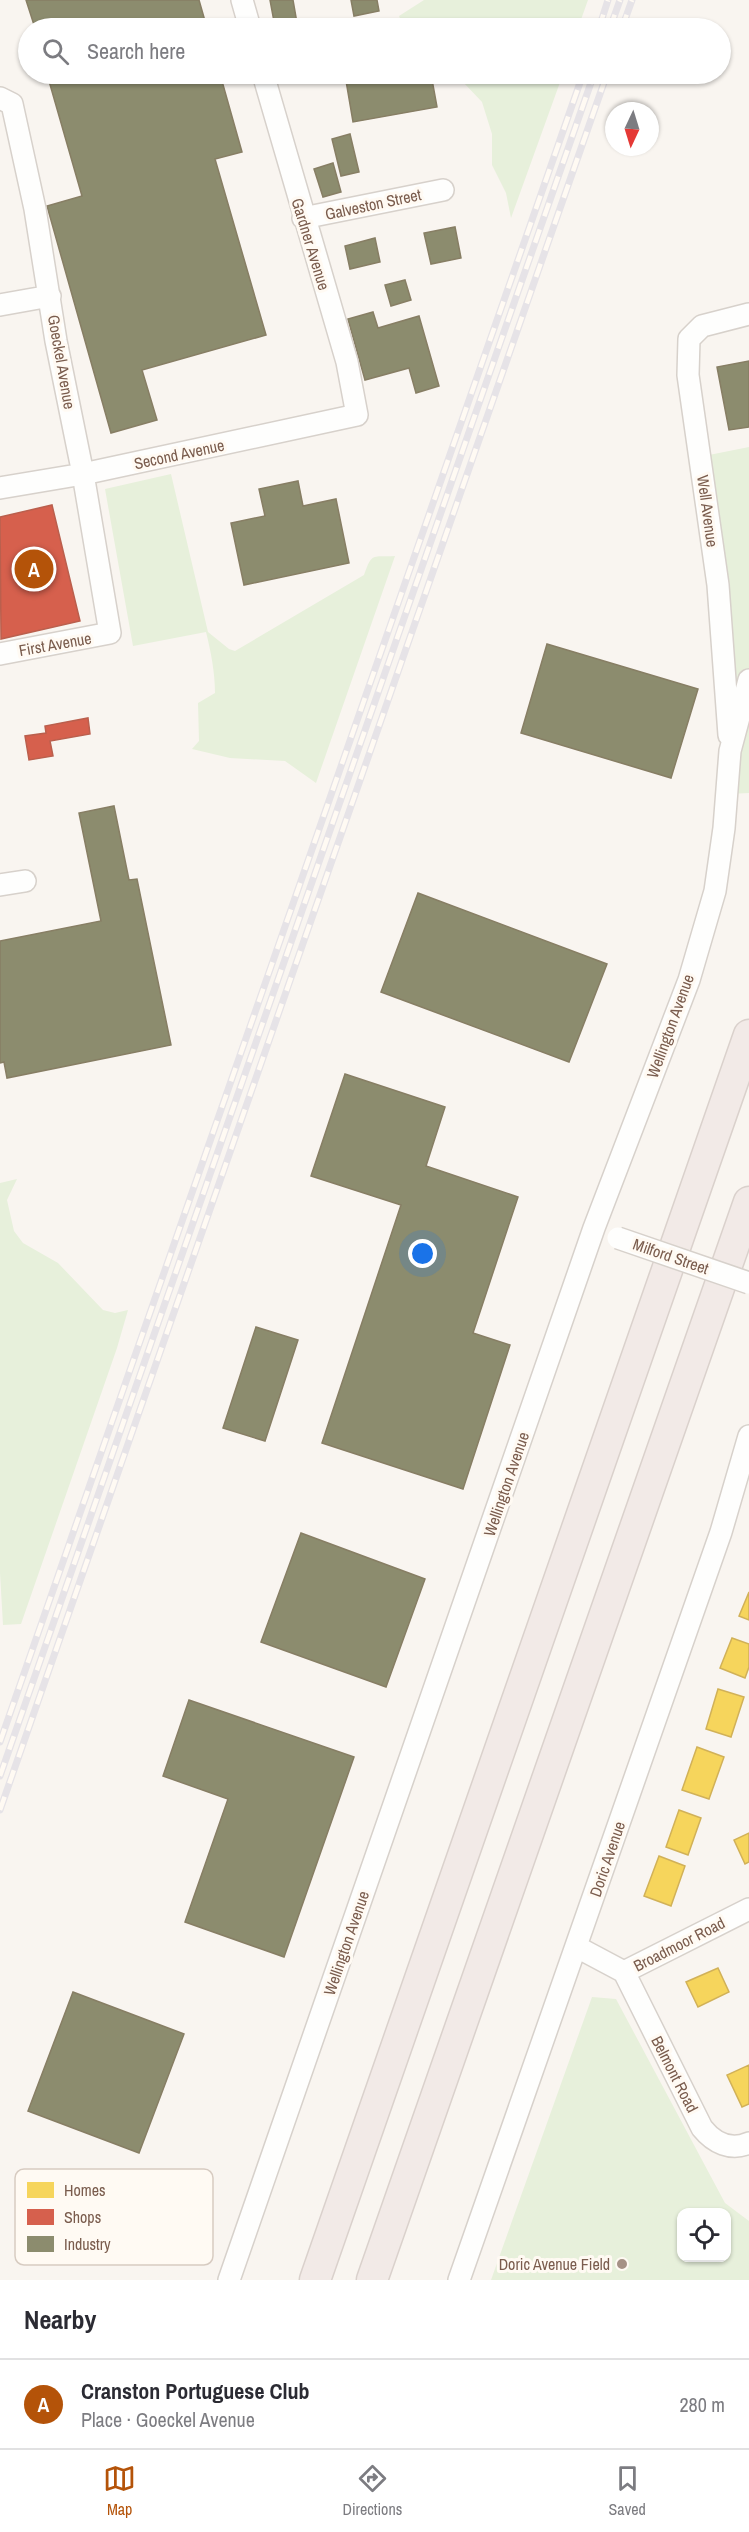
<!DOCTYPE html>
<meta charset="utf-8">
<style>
:root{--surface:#fff;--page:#f2f2f3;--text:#2b2b33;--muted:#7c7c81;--line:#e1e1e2;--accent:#b45309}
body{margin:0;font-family:"Archivo Narrow",sans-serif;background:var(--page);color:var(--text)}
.controls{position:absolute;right:18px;bottom:18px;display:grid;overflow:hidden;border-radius:12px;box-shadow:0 2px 4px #0004}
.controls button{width:54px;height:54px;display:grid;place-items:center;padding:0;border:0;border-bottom:2px solid var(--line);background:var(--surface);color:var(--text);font:30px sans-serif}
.compass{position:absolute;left:605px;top:102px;width:54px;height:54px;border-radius:50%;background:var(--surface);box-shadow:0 2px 4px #0004;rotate:184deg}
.you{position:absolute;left:423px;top:1254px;width:21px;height:21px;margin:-15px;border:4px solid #fff;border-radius:50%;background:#1a73e8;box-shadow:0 0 0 9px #1a73e833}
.badge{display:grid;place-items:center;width:39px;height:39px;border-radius:50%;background:var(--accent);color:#fff;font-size:20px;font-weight:700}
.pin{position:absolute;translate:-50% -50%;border:3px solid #fff;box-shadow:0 2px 6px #0006}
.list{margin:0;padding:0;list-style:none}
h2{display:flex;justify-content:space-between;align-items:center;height:78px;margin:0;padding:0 24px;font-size:26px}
h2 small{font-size:20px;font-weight:400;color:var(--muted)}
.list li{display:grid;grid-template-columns:39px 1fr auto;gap:18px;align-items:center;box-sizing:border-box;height:90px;padding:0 24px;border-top:2px solid var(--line)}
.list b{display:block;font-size:22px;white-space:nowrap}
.list p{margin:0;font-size:20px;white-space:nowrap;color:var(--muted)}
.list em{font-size:20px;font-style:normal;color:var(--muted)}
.icon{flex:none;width:33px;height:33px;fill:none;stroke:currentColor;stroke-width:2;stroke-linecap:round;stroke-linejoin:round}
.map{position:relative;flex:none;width:749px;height:2280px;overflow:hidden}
.search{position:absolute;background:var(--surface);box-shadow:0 2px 4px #0004;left:18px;right:18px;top:18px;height:66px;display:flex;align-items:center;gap:15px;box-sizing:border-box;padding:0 21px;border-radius:33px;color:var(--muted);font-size:22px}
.sheet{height:168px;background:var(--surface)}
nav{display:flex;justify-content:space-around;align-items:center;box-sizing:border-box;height:84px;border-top:2px solid var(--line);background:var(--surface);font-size:16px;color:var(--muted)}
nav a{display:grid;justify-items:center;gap:3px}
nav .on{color:var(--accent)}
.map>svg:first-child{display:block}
</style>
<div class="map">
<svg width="749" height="2280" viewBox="0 0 749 2280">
<rect width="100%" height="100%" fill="#f9f5f0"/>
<path fill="#e7f0db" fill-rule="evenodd" d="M424,0H588L578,28H404L399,16Z
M440,74H563L511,218L506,193L492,165V134L482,102L463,82Z
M749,447V793L729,794L709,455Z
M171,474L208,632L229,649L235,651L364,575C372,552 372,557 395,556L316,783L285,761L230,758L192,749L199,741L198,703L215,693C215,673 211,652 206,632L133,646L105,489Z
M17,1179L7,1200L14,1231L23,1243L58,1263L103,1310L115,1313L128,1310L117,1348L21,1624L3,1625L0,1573V1183Z
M592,1997L616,1999L725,2203L749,2221V2280H491ZM682,2212H726V2258H682Z"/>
<path fill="#f6d55c" stroke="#d1b158" stroke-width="1.5" d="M749,1592V1620L739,1616Z
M732,1638L749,1644V1667L745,1678L720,1668Z
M718,1689L744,1697L731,1737L706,1729Z
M697,1747L724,1757L709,1799L682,1790Z
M679,1810L701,1818L688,1855L666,1847Z
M749,1833V1862L745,1864L734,1840Z
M659,1856L685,1866L671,1906L644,1896Z
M718,1968L729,1992L698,2007L686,1982Z
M749,2065V2104L742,2107L727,2075Z"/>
<path fill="#d6604d" stroke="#ba5f4d" stroke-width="1.5" d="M52,505L80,621L1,639L0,517Z
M88,718L90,734L50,741L53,756L29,760L25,736L46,733L45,726Z"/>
<path fill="#8c8c6e" stroke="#877e64" stroke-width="1.5" d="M26,0H199L207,28H35Z
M270,0H293L297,23L275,27Z
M351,0H377L379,11L354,16Z
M47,74H220L242,152L215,159L266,335L142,370L157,420L111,433L47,206L82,196Z
M356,74H431L437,107L353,122L345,75Z
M350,134L359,172L341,176L332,139Z
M333,163L341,192L323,197L314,169Z
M455,227L461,258L431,264L424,233Z
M375,238L380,262L350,269L345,246Z
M405,280L411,300L391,306L385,285Z
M373,312L378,328L419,316L439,386L416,393L409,368L365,380L348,319Z
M749,361V427L729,430L717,367Z
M298,481L303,506L336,499L349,563L244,585L231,523L265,516L259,489Z
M547,644L698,689L671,778L521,733Z
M114,806L129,880L137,879L171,1045L7,1078L4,1062L0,1063V941L101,921L79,813Z
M418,893L607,964L569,1062L381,992Z
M345,1074L445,1107L426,1166L518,1197L473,1333L510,1345L463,1489L322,1443L401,1205L311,1176Z
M256,1327L298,1340L265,1441L223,1428Z
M301,1533L425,1579L386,1687L261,1642Z
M189,1700L354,1757L284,1957L185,1922L228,1799L163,1776Z
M73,1992L184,2034L139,2153L28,2111Z"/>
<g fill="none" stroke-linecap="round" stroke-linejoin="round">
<g stroke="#d7d1cb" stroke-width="24">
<path id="minor" d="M242,0L250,28
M0,98L12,104L35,209L56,341L83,474L110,633L0,654
M303,218L443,190
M0,305L50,296
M0,488L83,474L357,415L347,362L263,74
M729,735L718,585L688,375L689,339L702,326L749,314
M0,885L25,881
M577,1947L624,1972L749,1909
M624,1972L702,2128C714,2143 731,2151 749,2143
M229,2280L594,1228L689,980L715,891L724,828L730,751L749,680
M459,2280L721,1532L749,1436"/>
</g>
<g stroke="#dad1cc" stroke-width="33">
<path id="highway" d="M315,2280L749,1035
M372,2280L749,1202"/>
</g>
<use href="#minor" stroke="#fefefd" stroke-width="21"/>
<use href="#highway" stroke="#f2eae7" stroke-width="30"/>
<g stroke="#e6e3e7" stroke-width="7">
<path id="rail" d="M599,28L608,0
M610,28L620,0
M622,28L632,0
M0,1742L583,74
M0,1776L594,74
M0,1810L607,74"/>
</g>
<use href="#rail" stroke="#fffaf3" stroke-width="4.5" stroke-dasharray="14" stroke-linecap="butt"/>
<g stroke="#d7d1cb" stroke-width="24" stroke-linecap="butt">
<path id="minor-bridge" d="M618,1238L749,1283"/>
</g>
<use href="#minor-bridge" stroke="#fefefd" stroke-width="21"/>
</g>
<circle fill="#a69286" stroke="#fffaf3" stroke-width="2" cx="622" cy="2264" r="6"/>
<g text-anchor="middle" stroke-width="6" stroke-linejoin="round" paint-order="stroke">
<g font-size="16" fill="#7a5c4d" stroke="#fffaf3">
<text transform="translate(373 204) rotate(-12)" y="6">Galveston Street</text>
<text transform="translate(311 244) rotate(73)" y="6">Gardner Avenue</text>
<text transform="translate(62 362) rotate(80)" y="6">Goeckel Avenue</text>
<text transform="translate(179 454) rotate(-12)" y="6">Second Avenue</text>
<text transform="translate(708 511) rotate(82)" y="6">Well Avenue</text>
<text transform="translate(55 644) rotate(-10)" y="6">First Avenue</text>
<text transform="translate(670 1026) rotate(-70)" y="6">Wellington Avenue</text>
<text transform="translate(671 1256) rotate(19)" y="6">Milford Street</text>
<text transform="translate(506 1484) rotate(-71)" y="6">Wellington Avenue</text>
<text transform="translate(607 1859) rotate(-71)" y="6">Doric Avenue</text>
<text transform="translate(346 1943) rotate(-71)" y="6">Wellington Avenue</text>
<text transform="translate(679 1944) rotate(-27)" y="6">Broadmoor Road</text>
<text transform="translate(675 2074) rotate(63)" y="6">Belmont Road</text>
</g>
<g font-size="16" fill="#7a5c4d" stroke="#fffaf3" text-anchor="end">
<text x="610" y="2270">Doric Avenue Field</text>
</g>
</g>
<rect x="15" y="2169" width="198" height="96" rx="9" fill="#fffaf3" stroke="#d7cbc1" stroke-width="1.5"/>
<rect x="27" y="2182" width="27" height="16" fill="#f6d55c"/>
<rect x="27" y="2209" width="27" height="16" fill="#d6604d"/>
<rect x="27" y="2236" width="27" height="16" fill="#8c8c6e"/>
<g font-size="16" fill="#7a5c4d">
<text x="64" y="2196">Homes</text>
<text x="64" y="2223">Shops</text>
<text x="64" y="2250">Industry</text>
</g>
</svg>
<div class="controls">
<button><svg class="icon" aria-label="locate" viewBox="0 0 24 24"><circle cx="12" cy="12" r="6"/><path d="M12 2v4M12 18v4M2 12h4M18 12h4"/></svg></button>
</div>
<svg class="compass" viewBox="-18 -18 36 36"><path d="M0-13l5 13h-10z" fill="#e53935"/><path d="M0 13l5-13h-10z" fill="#7c7c81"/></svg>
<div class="you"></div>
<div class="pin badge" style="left:34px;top:569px">A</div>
<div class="search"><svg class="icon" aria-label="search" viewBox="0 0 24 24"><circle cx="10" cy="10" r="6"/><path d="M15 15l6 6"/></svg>Search here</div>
</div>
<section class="sheet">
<h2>Nearby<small></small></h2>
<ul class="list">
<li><span class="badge">A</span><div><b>Cranston Portuguese Club</b><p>Place · Goeckel Avenue</p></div><em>280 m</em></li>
</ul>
</section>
<nav>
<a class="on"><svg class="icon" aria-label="map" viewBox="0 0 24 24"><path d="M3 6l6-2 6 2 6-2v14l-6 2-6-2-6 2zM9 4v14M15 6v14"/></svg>Map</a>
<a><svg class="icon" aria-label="directions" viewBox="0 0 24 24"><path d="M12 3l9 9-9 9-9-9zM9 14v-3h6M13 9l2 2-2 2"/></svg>Directions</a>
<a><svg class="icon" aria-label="saved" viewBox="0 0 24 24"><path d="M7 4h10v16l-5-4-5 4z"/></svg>Saved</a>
</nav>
